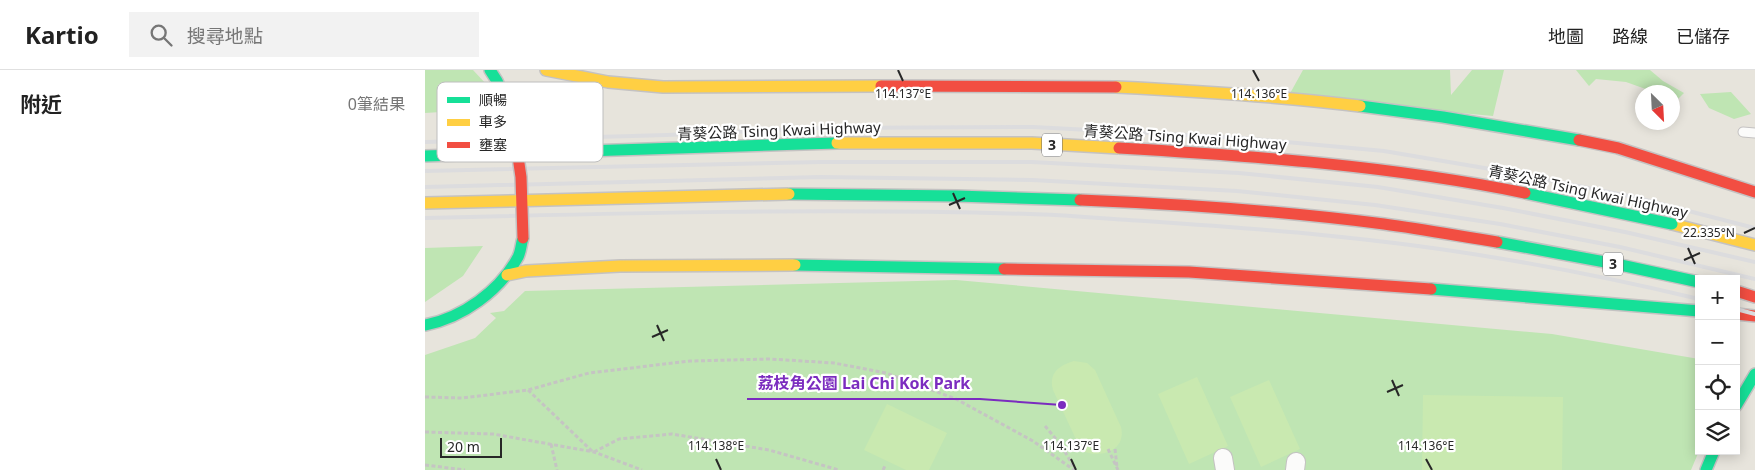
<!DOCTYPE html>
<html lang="zh-TW">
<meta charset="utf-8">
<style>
:root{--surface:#fff;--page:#f2f2f2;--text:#222;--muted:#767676;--line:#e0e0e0}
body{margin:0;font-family:"Noto Sans","Noto Sans TC",sans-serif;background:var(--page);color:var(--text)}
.controls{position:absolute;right:15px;bottom:15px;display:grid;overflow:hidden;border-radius:0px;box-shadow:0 2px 12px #0003}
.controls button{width:45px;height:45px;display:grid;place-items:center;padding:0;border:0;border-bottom:1px solid var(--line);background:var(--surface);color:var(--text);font:25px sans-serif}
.compass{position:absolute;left:1210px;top:15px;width:45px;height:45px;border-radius:50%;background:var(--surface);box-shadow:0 2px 12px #0003;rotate:156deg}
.scale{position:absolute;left:15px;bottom:12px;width:62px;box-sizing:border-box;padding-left:5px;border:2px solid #272727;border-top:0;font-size:14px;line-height:18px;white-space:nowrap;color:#272727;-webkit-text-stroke:4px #fff;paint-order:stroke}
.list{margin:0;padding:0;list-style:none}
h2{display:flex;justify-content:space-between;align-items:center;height:65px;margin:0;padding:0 20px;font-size:21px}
h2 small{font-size:16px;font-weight:400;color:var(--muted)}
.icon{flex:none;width:28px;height:28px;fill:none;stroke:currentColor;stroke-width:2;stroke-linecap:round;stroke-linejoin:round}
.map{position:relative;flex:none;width:1330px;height:400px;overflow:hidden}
header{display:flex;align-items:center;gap:30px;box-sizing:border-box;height:70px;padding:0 25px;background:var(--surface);border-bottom:1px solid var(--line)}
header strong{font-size:24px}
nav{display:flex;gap:28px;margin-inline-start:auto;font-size:18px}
.search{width:350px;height:45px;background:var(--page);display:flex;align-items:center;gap:12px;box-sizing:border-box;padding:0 18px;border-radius:0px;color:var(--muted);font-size:19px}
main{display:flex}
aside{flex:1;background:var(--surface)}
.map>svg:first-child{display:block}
</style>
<header>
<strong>Kartio</strong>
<div class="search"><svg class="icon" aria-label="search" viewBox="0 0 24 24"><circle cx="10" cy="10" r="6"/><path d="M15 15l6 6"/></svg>搜尋地點</div>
<nav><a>地圖</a><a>路線</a><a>已儲存</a></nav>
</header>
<main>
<aside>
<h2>附近<small>0筆結果</small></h2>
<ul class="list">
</ul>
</aside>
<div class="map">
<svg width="1330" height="400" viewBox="0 0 1330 400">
<rect width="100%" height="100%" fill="#e7e4dc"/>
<path fill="#bfe5b3" d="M0,0H48L62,15L47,40L0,43Z
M878,0H1025L1026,25L1047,0H1079L1068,46L863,27Z
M1151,0H1225L1238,11L1259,23L1251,31L1248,29V22H1229L1201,12L1171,9L1164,16Z
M1306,22L1326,44L1309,49L1284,38L1275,24Z
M58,176L38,206L0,232V178Z
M531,210L1127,264L1274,289V381L1266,400H0V285L50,268L71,248L65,243L79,241L100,221Z"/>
<path fill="#c9e9b0" d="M649,291L662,293L670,300L696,357C702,381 674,390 656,380L628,320C623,304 634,295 649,291Z
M772,307L803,376L764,394L733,324Z
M844,310L875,379L836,397L805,327Z
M998,325L1138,327L1137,400H997Z
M462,334L522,363L504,400H481L439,380Z"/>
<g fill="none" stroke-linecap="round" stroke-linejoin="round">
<g stroke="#c4c2c2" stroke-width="11">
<path id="lane" d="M1318,62L1330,63"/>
</g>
<g stroke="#c4c2c2" stroke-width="20">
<path id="street" d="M798,388L800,400
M870,400L871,392"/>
</g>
<g stroke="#c4c2c2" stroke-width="14">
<path id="fast" d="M65,0L72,11L87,46
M935,36L1018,47L1154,70
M1072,172L1191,194L1274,212
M370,195L579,199
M1006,219L1274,241
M0,255C37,248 75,221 93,187C96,181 96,174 98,168
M1311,336L1330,304
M1281,400L1289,381"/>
</g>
<g stroke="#c4c2c2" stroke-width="14">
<path id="slow" d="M121,0L183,12L238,17L456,16
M691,17C772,21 854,26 935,36
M1247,154L1330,175
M82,205L101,201L195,196L370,195"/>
</g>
<g stroke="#c4c2c2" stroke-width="14">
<path id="jam" d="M456,16L691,17
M1154,70L1193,78L1330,122
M579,199L764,202L1006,219
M1311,221L1330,227
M1311,244L1330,246"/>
</g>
<path stroke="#c5c4c3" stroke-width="3" stroke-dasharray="4 2.5" stroke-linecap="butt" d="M103,320L168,382
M0,327L37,328L103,320L164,303L265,291L345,289L409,293L461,303L531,329L608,371L649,400
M620,356L636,375L650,399
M0,362L68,364L169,382L217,400
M126,374L132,400
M683,379L693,400
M690,379L692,397
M169,382L194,369L247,364L344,380L414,400
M0,395L40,400
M458,400L460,396"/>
<use href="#lane" stroke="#fbfbfa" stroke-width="9"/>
<use href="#street" stroke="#fbfbfa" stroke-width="18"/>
<use href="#fast" stroke="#16e098" stroke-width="11"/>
<use href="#slow" stroke="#ffcf43" stroke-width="11"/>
<use href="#jam" stroke="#f24e42" stroke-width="11"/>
<path stroke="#dcdcde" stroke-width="4" d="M0,72L242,65L394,58L608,57L818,68L959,81L1083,102L1209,127L1330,158
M0,101L396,92H607L814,103L953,117L1078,138L1200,162L1330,192
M0,117L396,107L607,110L812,121L950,135L1075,154L1195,177L1330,209
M0,148C201,143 403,138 605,144C643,145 682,149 720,151C838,159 956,168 1072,188C1140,199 1207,213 1274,229
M1311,239L1330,244"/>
<g stroke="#c4c2c2" stroke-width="14" stroke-linecap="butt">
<path id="fast-bridge" d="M0,86L412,73
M1100,123L1247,154
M364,124L532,126L655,130"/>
</g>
<g stroke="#c4c2c2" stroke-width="14" stroke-linecap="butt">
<path id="slow-bridge" d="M412,73H607L694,78
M0,133L364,124"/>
</g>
<g stroke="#c4c2c2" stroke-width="14" stroke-linecap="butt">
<path id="jam-bridge" d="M87,46L96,107L98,168
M694,78C830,86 967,96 1100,123
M655,130C756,134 858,141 959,154C997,159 1034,166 1072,172"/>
</g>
<use href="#fast-bridge" stroke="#16e098" stroke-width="11"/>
<use href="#slow-bridge" stroke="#ffcf43" stroke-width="11"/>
<use href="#jam-bridge" stroke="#f24e42" stroke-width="11"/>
</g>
<path fill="none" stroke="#272727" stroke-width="2" d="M473,0L478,11M828,0L834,11M528,123L535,139M524,135L540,128M1319,163L1330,158M1263,178L1270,194M1259,190L1275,183M232,255L239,271M227,267L243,260M967,310L974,326M962,322L978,315M291,389L296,400M646,389L651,400M1001,389L1007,400"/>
<g text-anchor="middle" stroke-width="4.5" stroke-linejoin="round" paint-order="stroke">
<g fill="#fff" stroke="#686868" stroke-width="1">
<rect x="617" y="63.5" width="20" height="23" rx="4"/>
<rect x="1178" y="182.5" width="20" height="23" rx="4"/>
</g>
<g font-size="14" font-weight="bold" fill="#272727">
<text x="627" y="80">3</text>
<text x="1188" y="199">3</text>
</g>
<g font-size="15" fill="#272727" stroke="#fff">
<text transform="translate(354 61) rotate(-2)" y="5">青葵公路 Tsing Kwai Highway</text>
<text transform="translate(760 68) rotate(4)" y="5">青葵公路 Tsing Kwai Highway</text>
<text transform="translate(1163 122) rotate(12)" y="5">青葵公路 Tsing Kwai Highway</text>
</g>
</g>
<rect x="12" y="12" width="166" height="80" rx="8" fill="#fff" stroke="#bebebe" stroke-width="1"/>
<rect x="22" y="27" width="23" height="6" fill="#16e098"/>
<rect x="22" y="49" width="23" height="7" fill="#ffcf43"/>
<rect x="22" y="72" width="23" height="6" fill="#f24e42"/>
<g font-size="14" fill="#272727">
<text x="54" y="35">順暢</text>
<text x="54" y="57">車多</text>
<text x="54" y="80">壅塞</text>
</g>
<g font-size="12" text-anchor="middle" fill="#272727" stroke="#fff" stroke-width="4.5" stroke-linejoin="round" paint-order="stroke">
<text x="478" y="28">114.137°E</text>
<text x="834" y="28">114.136°E</text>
<text x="1284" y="167">22.335°N</text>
<text x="291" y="380">114.138°E</text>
<text x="646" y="380">114.137°E</text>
<text x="1001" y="380">114.136°E</text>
</g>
<path fill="none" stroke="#7b2cbf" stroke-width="2" d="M637 335L555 329H322"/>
<circle fill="#7b2cbf" stroke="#fff" stroke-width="2" cx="637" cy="335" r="5"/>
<g font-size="16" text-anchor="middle" font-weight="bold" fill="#7b2cbf" stroke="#fff" stroke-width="4.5" stroke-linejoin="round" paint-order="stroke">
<text x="439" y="319">荔枝角公園 Lai Chi Kok Park</text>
</g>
</svg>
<div class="controls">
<button>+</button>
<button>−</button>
<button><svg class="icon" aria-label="locate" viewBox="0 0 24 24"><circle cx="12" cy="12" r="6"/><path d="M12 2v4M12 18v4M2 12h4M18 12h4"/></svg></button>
<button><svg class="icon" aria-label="layers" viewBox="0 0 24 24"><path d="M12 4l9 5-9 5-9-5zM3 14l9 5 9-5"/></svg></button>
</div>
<svg class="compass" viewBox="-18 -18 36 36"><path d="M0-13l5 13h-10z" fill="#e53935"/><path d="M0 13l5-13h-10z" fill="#767676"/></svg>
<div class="scale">20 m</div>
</div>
</main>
